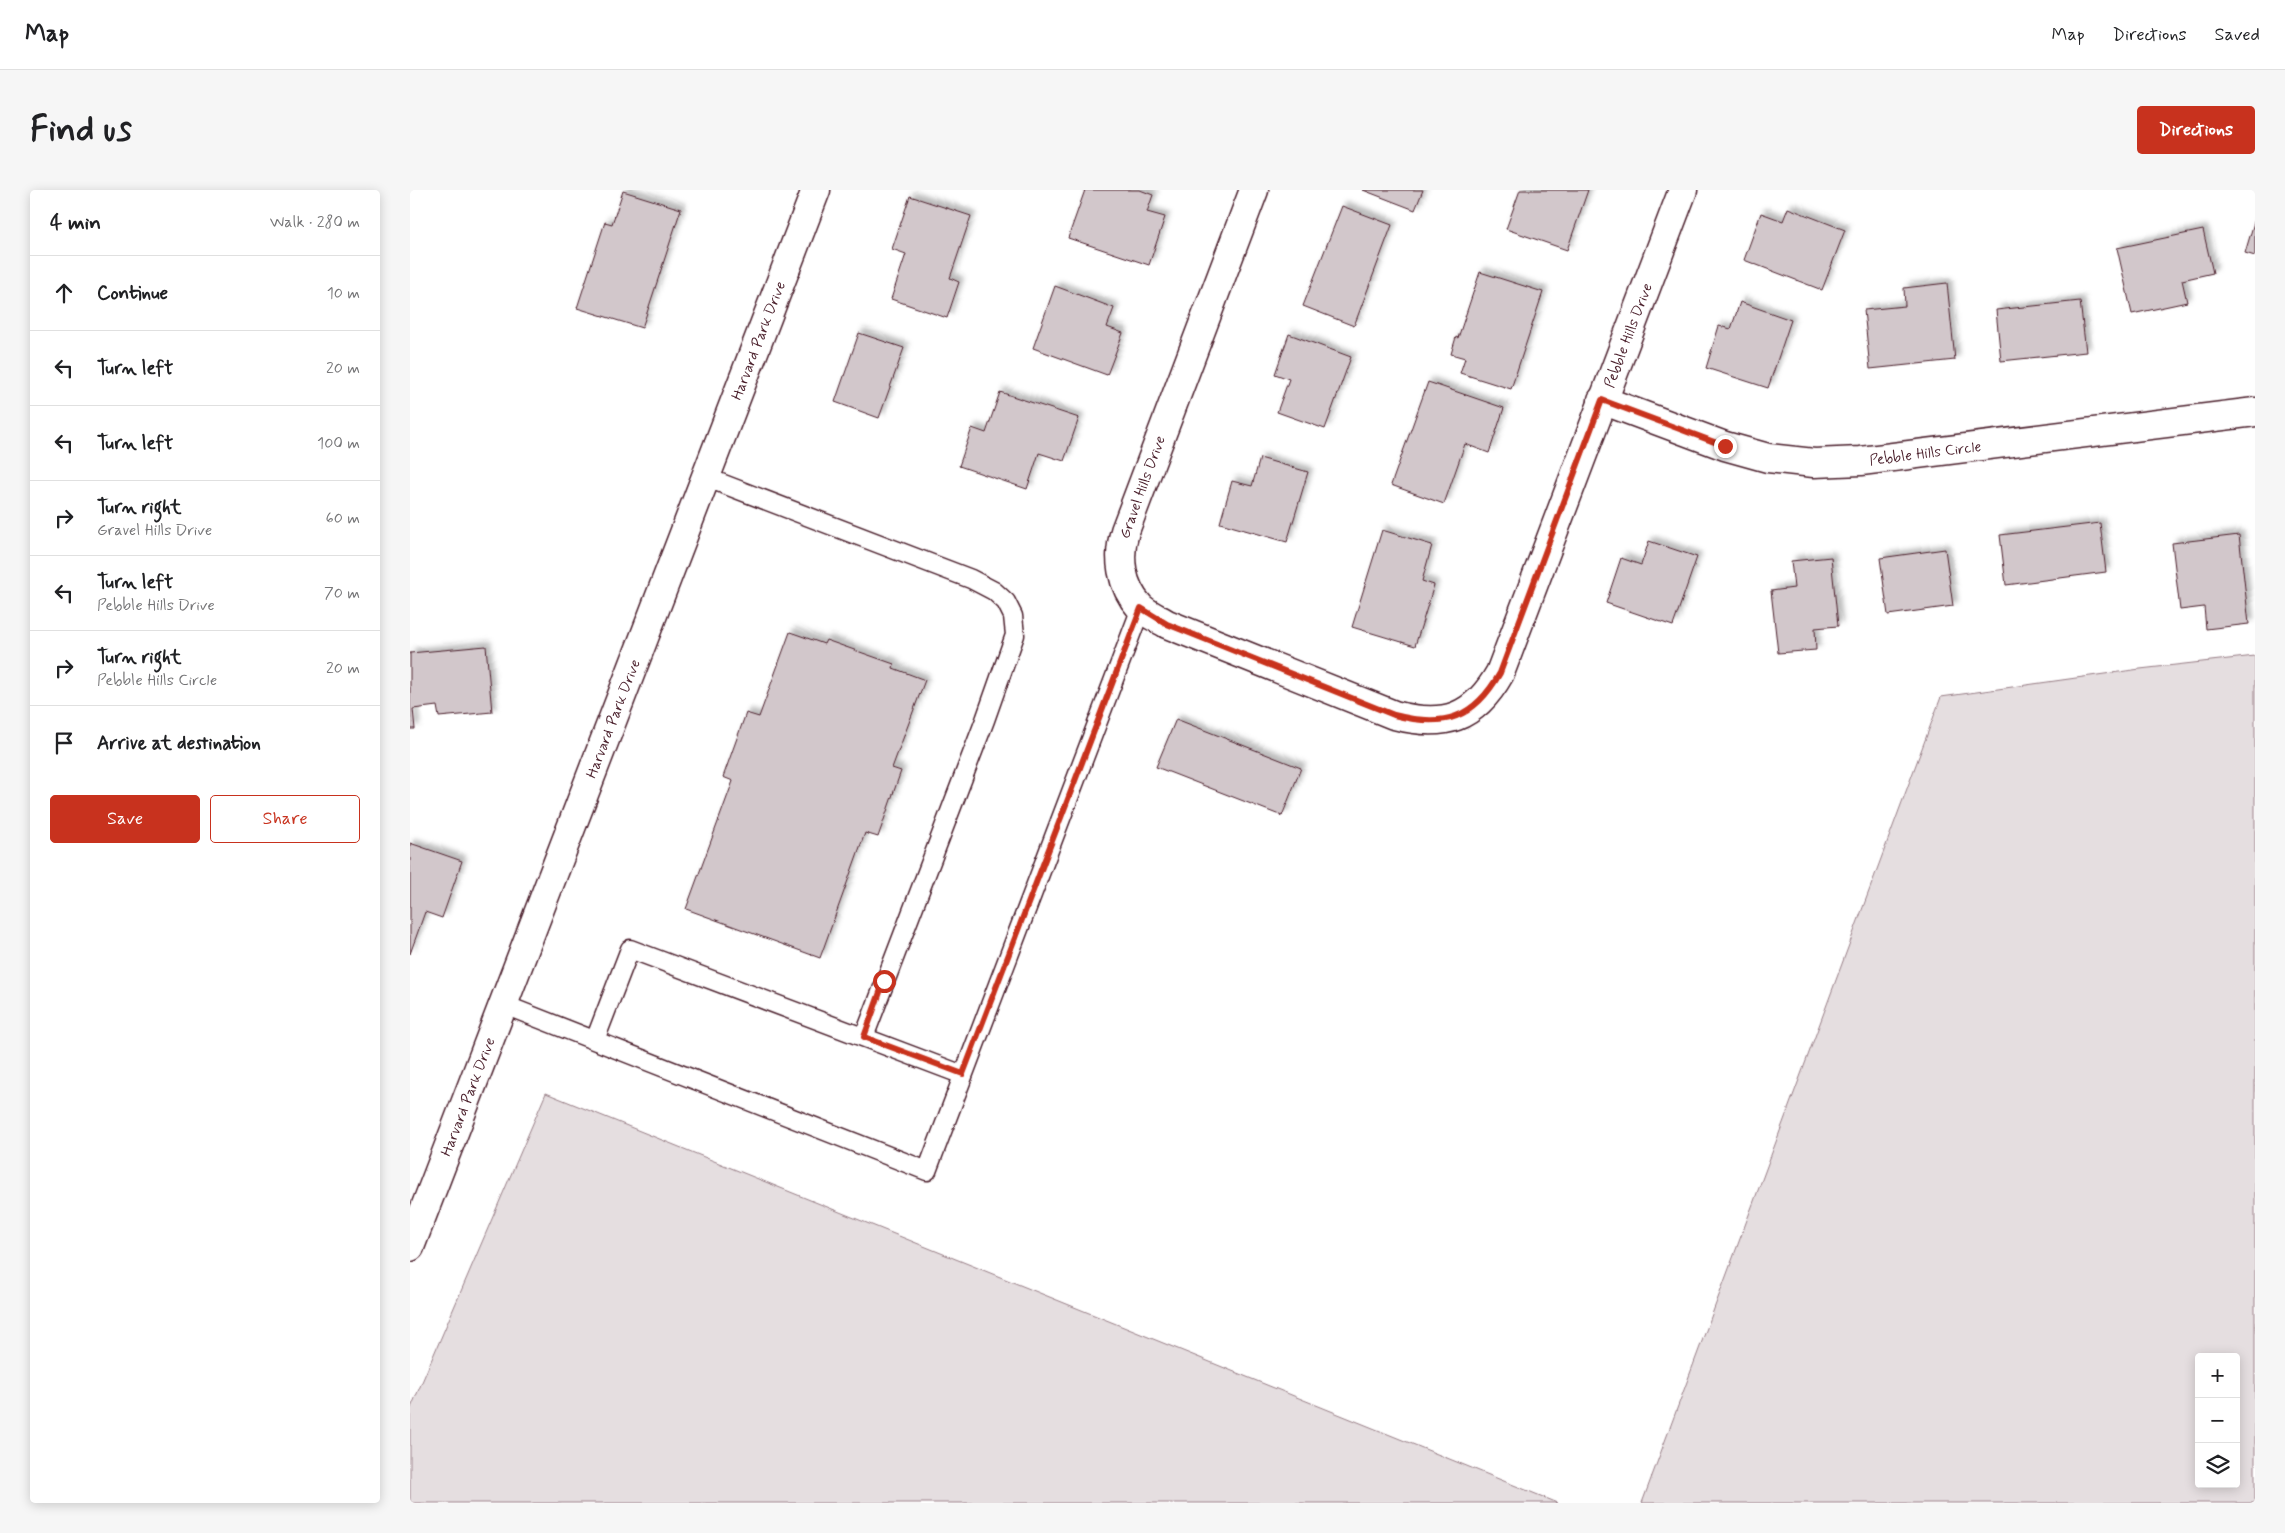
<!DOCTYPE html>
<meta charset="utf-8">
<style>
:root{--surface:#fff;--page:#f6f6f6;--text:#202124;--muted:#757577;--line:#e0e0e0;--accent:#c8321e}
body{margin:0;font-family:Mynerve,sans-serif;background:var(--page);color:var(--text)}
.controls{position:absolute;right:15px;bottom:15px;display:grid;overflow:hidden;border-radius:5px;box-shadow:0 2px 12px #0003}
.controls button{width:45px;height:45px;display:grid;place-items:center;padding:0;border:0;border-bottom:1px solid var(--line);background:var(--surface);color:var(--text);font:25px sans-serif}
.stop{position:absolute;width:15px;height:15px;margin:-11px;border:4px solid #c8321e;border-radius:50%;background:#fff}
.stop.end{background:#c8321e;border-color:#fff;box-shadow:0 1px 5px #0008}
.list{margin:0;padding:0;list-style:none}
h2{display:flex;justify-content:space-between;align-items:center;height:65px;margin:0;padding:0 20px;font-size:21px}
h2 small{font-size:16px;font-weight:400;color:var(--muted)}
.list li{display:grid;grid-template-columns:32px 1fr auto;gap:15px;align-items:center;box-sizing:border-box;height:75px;padding:0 20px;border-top:1px solid var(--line)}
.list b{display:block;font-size:19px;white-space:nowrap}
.list p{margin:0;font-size:16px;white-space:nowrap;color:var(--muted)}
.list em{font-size:16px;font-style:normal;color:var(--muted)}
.actions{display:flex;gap:10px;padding:15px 20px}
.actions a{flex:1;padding:11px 0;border:1px solid var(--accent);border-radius:5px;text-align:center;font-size:18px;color:var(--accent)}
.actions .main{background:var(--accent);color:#fff}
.icon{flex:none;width:28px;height:28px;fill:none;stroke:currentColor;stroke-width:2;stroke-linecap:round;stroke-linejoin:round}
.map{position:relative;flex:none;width:1845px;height:1313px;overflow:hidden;border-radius:5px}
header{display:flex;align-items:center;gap:30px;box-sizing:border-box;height:70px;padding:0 25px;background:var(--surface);border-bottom:1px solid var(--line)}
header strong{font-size:24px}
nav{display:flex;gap:28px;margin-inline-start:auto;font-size:18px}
.intro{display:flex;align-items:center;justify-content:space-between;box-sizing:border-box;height:120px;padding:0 30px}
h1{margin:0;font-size:35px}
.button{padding:12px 22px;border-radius:5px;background:var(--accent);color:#fff;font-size:18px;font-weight:700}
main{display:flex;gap:30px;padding:0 30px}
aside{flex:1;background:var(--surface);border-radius:5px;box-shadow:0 2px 12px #0003}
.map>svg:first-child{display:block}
</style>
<header>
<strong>Map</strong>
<nav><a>Map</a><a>Directions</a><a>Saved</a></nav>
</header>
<div class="intro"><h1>Find us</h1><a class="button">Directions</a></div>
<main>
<aside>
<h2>4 min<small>Walk · 280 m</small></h2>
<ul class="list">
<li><svg class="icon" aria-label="ahead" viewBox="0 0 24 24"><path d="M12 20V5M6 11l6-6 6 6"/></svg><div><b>Continue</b></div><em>10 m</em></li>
<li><svg class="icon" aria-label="left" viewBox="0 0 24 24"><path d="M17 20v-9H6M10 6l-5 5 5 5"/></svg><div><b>Turn left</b></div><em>20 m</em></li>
<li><svg class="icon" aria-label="left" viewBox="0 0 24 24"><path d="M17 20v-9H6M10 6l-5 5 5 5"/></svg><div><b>Turn left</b></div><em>100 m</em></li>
<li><svg class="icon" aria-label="right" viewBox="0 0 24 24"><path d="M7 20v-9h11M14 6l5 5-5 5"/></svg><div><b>Turn right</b><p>Gravel Hills Drive</p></div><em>60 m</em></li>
<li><svg class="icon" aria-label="left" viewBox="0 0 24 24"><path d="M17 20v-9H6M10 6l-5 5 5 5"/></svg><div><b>Turn left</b><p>Pebble Hills Drive</p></div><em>70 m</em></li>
<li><svg class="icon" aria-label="right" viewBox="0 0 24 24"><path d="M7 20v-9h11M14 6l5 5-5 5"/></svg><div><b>Turn right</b><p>Pebble Hills Circle</p></div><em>20 m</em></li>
<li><svg class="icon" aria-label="arrive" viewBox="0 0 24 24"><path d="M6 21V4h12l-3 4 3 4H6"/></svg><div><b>Arrive at destination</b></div></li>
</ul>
<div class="actions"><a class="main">Save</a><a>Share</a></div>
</aside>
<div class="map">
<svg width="1845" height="1313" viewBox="0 0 1845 1313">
<defs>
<filter id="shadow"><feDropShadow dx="4.5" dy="-4.5" stdDeviation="2.5" flood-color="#0004"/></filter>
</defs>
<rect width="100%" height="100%" fill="#fff"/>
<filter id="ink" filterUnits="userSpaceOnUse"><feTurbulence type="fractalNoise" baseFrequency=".02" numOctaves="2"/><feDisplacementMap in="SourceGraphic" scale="10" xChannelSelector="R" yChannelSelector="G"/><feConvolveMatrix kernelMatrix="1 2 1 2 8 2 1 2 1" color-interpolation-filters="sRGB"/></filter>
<g filter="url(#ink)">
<path fill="#e5dee0" stroke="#987e86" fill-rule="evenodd" d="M1845,466V1313H1232L1531,507L1730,479ZM1789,1167H1826V1294H1789Z
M136,903L1148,1313H0V1220Z"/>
<path fill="#d2c7cb" stroke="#4a1f2b" filter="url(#shadow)" d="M675,0H730L743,5L737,22L755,27L739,75L658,48Z
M953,0H1013L1005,20Z
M1110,0H1178L1157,60L1096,39Z
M213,1L271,19L232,138L167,118L195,32L202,34Z
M500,6L561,26L540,88L549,92L537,128L481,109L496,64L482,59Z
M932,16L982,35L944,136L893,116Z
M1378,18L1435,40L1412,100L1334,70L1351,23L1373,31Z
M1845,29V66L1835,63Z
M1793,40L1803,83L1772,90L1777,112L1722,124L1707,58Z
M1070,82L1133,102L1101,199L1050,183L1055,168L1041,164L1046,147L1048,148Z
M1537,93L1545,170L1460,179L1454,120L1495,116L1494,98Z
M645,96L704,118L697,137L713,143L697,185L623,158Z
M1670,111L1676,162L1591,171L1586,120Z
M1330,112L1381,130L1358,198L1296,178L1309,136L1321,139Z
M449,143L494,158L469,228L425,212Z
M879,144L941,167L915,239L867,222L879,189L865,184Z
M1018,192L1094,218L1079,263L1055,254L1034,314L981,295Z
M590,202L669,228L654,271L629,263L617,299L549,276L562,238L576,243Z
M850,268L898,282L877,352L810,333L822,291L842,296Z
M1690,333L1696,382L1596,395L1590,345Z
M972,340L1022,355L1012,391L1024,395L1005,456L942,437Z
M1829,345L1839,434L1796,439L1794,417L1770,420L1762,353Z
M1239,351L1287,367L1263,436L1196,413L1211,368L1231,375Z
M1535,359L1543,416L1478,425L1470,368Z
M1421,367L1428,436L1405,438L1406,460L1368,463L1361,401L1384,398L1381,371Z
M380,442L414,454L416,450L484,474L483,478L515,490L482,578L491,581L468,647L455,643L410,768L276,719L323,591L313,587L336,523L349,527Z
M76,456L82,522L29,527L27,516L3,519L5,539H0V463Z
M766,529L891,578L872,626L746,577Z
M0,653L52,671L32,728L15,722L0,764Z"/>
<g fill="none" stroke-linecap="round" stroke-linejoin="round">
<g stroke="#4a1f2b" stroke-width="21">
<path id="service" d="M295,287L561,389L584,401L596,412L603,426L605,445L575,530L454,847
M92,814L517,981L731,418
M185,850L220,759L553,885"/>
</g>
<g stroke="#4a1f2b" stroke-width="31">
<g id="minor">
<path id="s1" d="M844,0L715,341C707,367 711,396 730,417C737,424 749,429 757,434L984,525C1034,538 1064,529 1090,483L1273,0"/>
<path id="s2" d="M1192,210L1315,256L1358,268L1404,273L1451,271L1845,222"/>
<path id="s3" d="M0,1057L406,0"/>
</g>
</g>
<use href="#service" stroke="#fff" stroke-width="18"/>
<use href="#minor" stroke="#fff" stroke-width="28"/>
</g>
</g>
<g fill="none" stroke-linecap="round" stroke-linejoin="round" filter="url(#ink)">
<path stroke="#c8321e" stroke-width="6" d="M474,791L454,847L553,884L731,418L757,434L984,525C1034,538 1064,529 1090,483L1192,210L1315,256"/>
</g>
<g text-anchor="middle" stroke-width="5" stroke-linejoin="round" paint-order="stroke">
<g font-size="15" fill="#4a1f2b" stroke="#fff">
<text dy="5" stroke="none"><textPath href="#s1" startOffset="1209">Pebble Hills Drive</textPath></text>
<text dy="5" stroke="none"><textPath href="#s3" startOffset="971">Harvard Park Drive</textPath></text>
<text dy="5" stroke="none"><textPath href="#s2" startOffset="334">Pebble Hills Circle</textPath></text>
<text transform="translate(732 297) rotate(-70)" y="5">Gravel Hills Drive</text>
<text dy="5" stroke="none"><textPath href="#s3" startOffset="566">Harvard Park Drive</textPath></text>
<text dy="5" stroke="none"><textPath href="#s3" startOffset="161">Harvard Park Drive</textPath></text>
</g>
</g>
</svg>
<div class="controls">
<button>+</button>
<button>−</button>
<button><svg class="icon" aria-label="layers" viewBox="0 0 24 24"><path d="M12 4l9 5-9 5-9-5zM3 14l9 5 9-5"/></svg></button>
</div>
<div class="stop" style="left:474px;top:791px"></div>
<div class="stop end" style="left:1315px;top:256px"></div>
</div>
</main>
